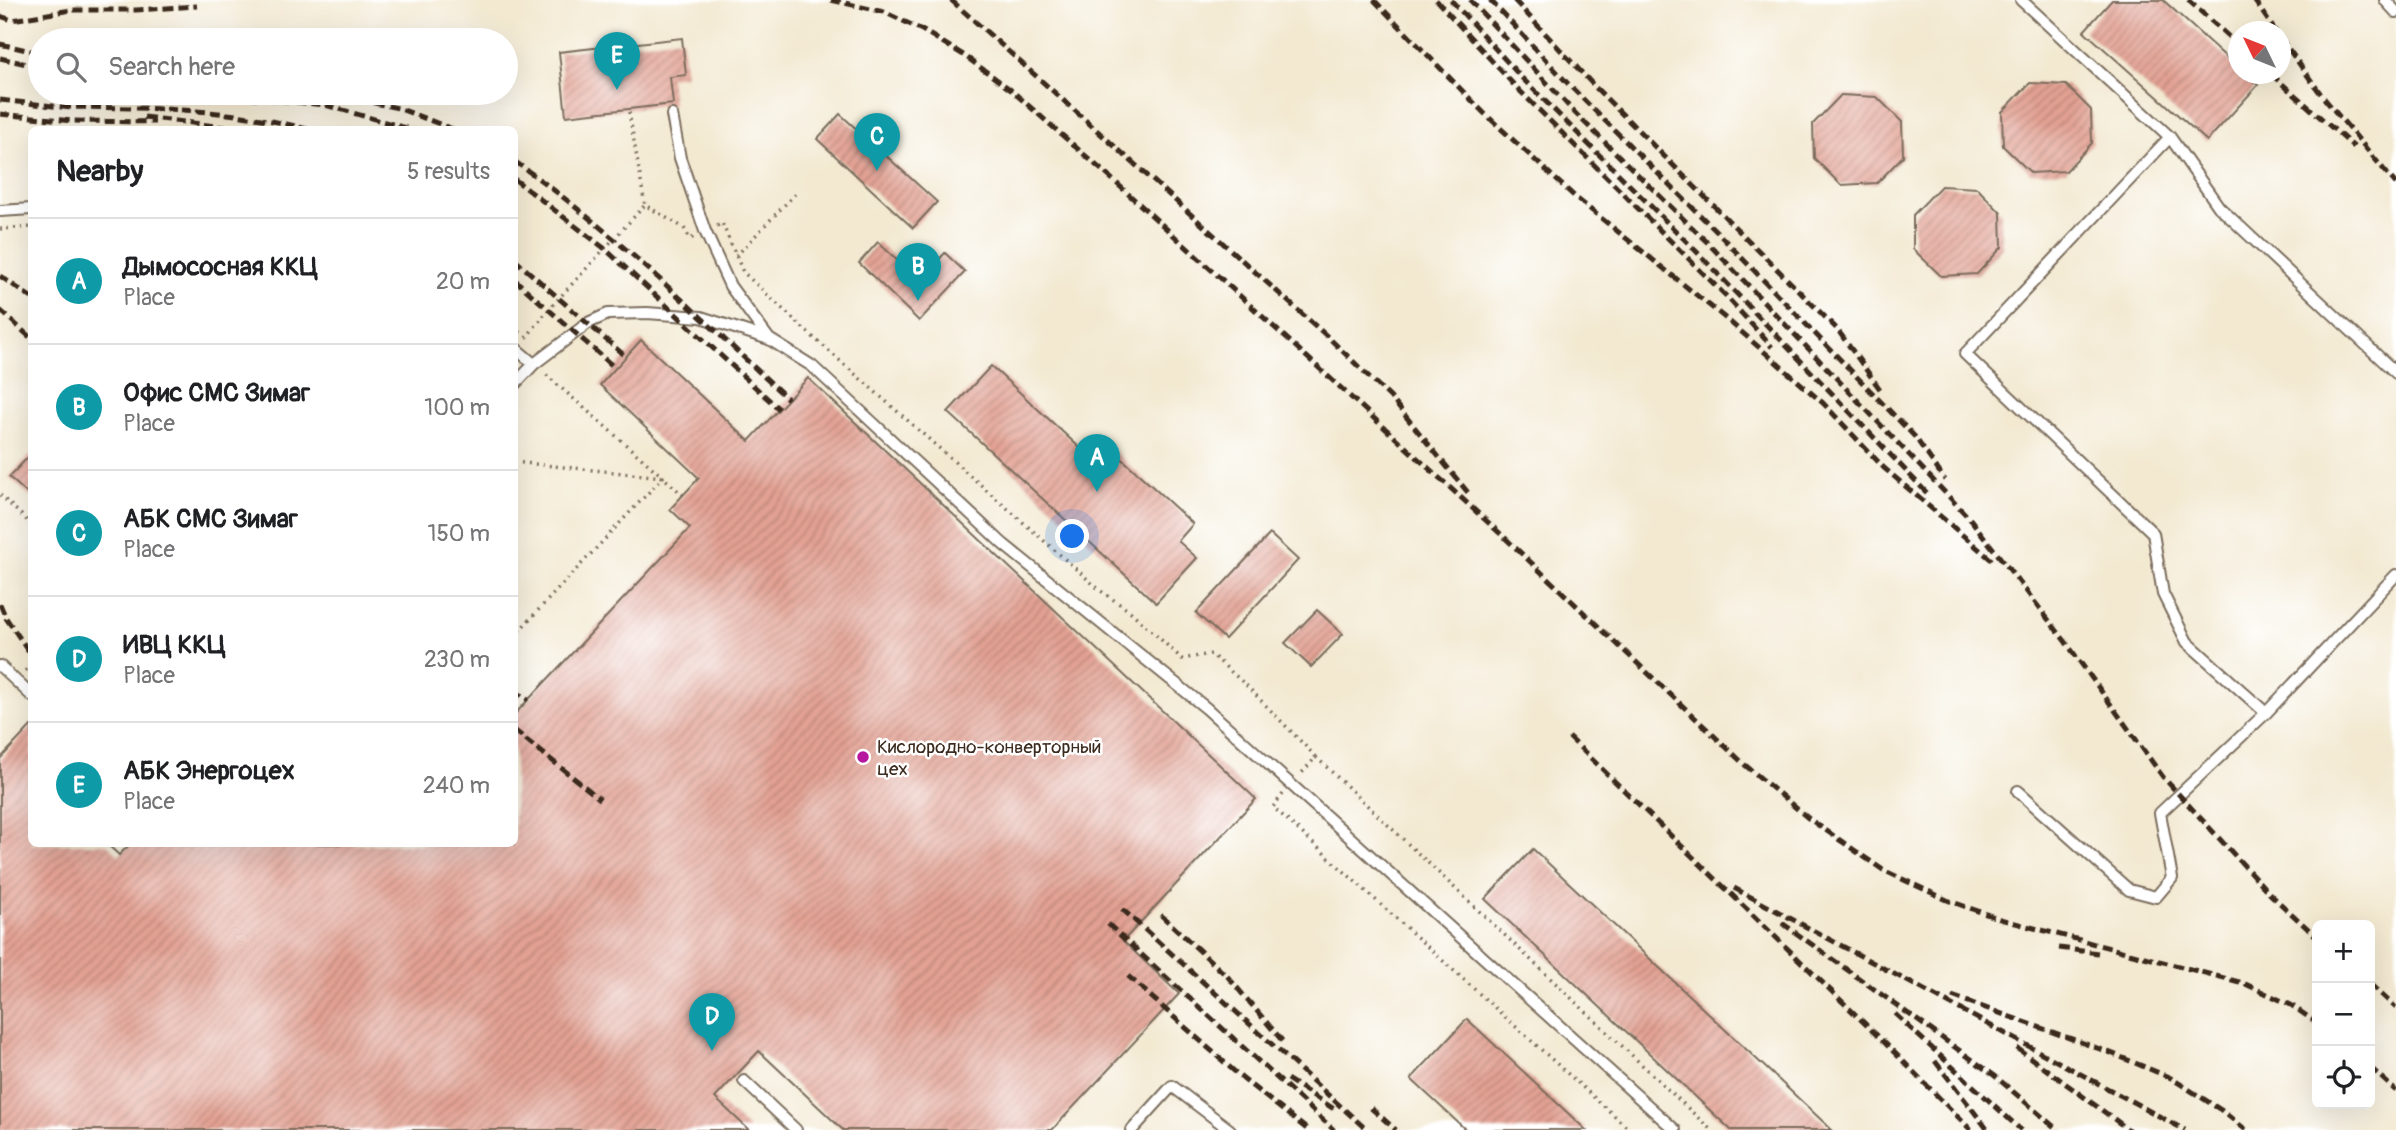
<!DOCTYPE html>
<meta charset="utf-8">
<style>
:root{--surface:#fff;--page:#f2f2f2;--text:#202124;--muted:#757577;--line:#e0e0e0;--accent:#b5179e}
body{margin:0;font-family:Pangolin,sans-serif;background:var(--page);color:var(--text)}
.controls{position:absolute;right:21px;bottom:21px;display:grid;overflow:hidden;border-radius:10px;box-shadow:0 7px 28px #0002}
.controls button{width:63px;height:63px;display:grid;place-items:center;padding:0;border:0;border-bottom:2px solid var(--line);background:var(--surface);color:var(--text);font:35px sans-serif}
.compass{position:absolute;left:2228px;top:21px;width:63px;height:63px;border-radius:50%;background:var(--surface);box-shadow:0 7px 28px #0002;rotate:313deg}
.you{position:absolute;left:1073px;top:537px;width:24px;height:24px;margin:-18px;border:5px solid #fff;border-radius:50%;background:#1a73e8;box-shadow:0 0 0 10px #1a73e833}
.badge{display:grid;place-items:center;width:46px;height:46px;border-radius:50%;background:var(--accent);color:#fff;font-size:23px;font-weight:700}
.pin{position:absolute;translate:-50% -58px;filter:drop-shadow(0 2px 4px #0008)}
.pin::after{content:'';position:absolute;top:37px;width:24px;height:21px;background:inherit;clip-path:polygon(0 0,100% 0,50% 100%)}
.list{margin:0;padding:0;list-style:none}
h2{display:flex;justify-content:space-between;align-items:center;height:91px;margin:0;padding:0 28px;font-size:30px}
h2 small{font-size:23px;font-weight:400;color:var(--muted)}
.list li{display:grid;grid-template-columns:46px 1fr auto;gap:21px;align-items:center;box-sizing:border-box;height:126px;padding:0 28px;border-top:2px solid var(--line)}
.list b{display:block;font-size:26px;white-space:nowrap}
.list p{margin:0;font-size:23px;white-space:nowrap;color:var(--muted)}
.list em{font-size:23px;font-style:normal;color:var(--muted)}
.icon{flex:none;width:38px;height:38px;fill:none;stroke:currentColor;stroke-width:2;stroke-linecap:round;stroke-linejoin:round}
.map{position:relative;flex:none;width:2396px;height:1130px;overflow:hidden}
.search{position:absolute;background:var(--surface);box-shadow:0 7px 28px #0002;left:28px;top:28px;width:490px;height:77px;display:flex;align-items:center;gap:18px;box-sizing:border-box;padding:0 24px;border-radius:38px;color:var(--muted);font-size:26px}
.panel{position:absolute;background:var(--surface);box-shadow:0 7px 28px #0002;left:28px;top:126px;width:490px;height:721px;border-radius:10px}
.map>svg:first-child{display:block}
</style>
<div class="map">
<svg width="2396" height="1130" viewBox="0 0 2396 1130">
<defs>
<pattern id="building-hatch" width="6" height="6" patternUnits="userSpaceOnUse" patternTransform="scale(1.75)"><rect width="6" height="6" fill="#e3a193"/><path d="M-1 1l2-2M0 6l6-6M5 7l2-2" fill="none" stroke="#b98377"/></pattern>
</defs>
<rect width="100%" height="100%" fill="#fff"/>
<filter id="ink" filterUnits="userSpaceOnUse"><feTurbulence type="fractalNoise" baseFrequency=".0143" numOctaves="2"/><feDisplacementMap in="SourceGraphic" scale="14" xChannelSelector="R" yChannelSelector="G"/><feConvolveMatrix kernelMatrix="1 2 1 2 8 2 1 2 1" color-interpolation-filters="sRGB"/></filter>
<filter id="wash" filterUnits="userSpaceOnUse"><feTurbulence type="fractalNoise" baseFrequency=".00686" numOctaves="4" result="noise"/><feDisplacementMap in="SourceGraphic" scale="28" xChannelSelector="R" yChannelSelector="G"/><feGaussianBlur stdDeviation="1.57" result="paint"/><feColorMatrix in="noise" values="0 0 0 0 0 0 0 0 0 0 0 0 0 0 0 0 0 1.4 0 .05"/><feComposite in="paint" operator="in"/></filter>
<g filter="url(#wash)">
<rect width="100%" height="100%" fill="#f3e9d1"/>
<g id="blocks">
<path fill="url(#building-hatch)" d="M2112,0H2163L2238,68V74H2245L2258,85L2207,141L2084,31Z
M682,38L686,75L670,77L673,104L566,116L559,52Z
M2030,83L2066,85L2091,110L2092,143L2066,171L2031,173L2003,146L2002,112Z
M1841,95L1877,97L1902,122L1903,156L1877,183L1841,185L1814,158L1813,124Z
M840,114L937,202L913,228L817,139Z
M1941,186L1977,188L2001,213L2002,247L1977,274L1941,276L1913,249V215Z
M878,242L919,281L945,253L965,272L919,321L859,263Z
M641,340L749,441L808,378L1256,799L1123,941L1179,994L1052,1130H843L759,1051L715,1098L749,1130H0V759L32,725V844H107L119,855L130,844H514V715L690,528L670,509L699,478L600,385Z
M991,366L1092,459L1106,444L1193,524L1178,541L1197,558L1156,603L948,412Z
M32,453V498L9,477Z
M1270,534L1298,560L1225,639L1196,613Z
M1317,610L1343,634L1311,667L1285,643Z
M1533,849L1832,1130H1731L1485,899Z
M1467,1019L1586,1130H1466L1411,1079Z"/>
</g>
</g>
<g filter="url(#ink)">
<use href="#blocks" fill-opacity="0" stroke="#7b6d5d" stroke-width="2"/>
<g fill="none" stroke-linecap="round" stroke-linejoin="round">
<g stroke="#7b6d5d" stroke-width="14">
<path id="service" d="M2021,0L2170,137
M2385,0L2396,12
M672,115L680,158L705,231L730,286L769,339
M0,211L32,209
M514,347L534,364L514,385
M534,364L588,323L608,314L647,313L701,317L769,339L812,366L1003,544L1206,708L1675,1130
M0,666L32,696
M2266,713L2187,642L2163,594L2153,533L1965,354L2170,137L2219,207L2396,373
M2018,791L2129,890L2156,897L2172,878L2160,813L2266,713L2396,575
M744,1081L796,1130
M1132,1130L1172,1086L1230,1130"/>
</g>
<path stroke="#7b6d5d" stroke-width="3.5" stroke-dasharray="2 5" stroke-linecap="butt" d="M629,112L645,205
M717,226L722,223L743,272L804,329L1101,591L1131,612L1182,659L1211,654L1246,685L1316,757L1300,775
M0,229L32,227
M736,256L795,194
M514,327L524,335
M526,338L549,309L645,205L684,228L690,239L694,237
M514,462L663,477L683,495
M0,495L32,525
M514,636L663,477L543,372
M25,671L32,665
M1316,757L1711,1130
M1283,794L1273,807L1630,1130"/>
<use href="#service" stroke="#fff" stroke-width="10"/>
<path stroke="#3b2a1e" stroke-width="5" stroke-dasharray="10 5" stroke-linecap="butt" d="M831,0L884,12L922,30L965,56L1011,90L1113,180L1503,536L1745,765L1808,818L1883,870L1947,900L2000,919L2243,983L2291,1005L2317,1023
M951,0L1329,338L1390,397L1470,495
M1374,0L1484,113L1575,197L1730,322L1823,403L1884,468L1994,562
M1436,0L1515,86L1726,296L1772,347
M1451,0L1521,77L1695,250L1928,494
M1470,0L1575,113L1708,243L1971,520L2065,641L2163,777L2271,895L2317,937
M1490,0L1573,89L1714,229L1915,437L1945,480
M1514,0L1597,89L1837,329L1882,392
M2188,0L2238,45
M2254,0L2276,32
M0,16L12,20L71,10H136L197,6
M2280,37L2323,97L2396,184
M0,44L40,53
M0,58L40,67
M2271,74L2354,147
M206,93L325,105L413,130
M329,93L398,108L455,130
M0,100L71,108
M61,107C145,108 228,107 310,130
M0,114L73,121L155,122
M144,117L248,130
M514,161C613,230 700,317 788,399
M514,179L604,248L779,409
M514,259L626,357
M0,276L32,298
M514,279L615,368
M0,310L32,339
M0,604L6,618L32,656
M514,690L528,700
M514,730L600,799
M1569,737L1885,1043L1971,1130
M1734,888L2185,1130
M1122,909L1367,1130
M1161,915L1228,977L1285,1044
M1782,923L1995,1076L2058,1130
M1108,924L1334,1130
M2059,948L2098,953
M1128,976L1243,1079L1308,1130
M2370,984L2396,1008
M1952,996L2111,1053L2171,1078L2221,1110L2246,1130
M1895,1014L2021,1130
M2017,1048L2129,1130
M1935,1061L1988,1130
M2370,1067L2396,1091
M1287,1079L1334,1109
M1371,1108L1396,1130"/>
</g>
</g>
<circle fill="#b5179e" stroke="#fff" stroke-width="2.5" cx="863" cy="757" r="7"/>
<g text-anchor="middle" stroke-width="5" stroke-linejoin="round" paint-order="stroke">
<g font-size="19" fill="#3b2a1e" stroke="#fff" text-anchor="start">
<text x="877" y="753">Кислородно-конверторный<tspan x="877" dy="22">цех</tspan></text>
</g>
</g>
</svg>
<div class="controls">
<button>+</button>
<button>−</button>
<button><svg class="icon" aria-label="locate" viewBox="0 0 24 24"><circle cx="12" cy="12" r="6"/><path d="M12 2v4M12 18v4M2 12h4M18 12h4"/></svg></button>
</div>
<svg class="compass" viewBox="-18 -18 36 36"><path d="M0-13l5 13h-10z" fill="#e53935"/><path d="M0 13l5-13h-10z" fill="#757577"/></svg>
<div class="you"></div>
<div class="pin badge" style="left:1097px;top:492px;background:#0f9aa8">A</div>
<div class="pin badge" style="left:918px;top:301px;background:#0f9aa8">B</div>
<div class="pin badge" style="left:877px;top:171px;background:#0f9aa8">C</div>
<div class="pin badge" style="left:712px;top:1051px;background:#0f9aa8">D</div>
<div class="pin badge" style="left:617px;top:90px;background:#0f9aa8">E</div>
<div class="search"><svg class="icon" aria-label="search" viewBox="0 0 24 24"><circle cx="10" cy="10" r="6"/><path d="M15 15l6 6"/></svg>Search here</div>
<section class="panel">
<h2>Nearby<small>5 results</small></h2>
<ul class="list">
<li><span class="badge" style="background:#0f9aa8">A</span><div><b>Дымососная ККЦ</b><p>Place</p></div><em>20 m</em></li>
<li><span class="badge" style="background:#0f9aa8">B</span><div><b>Офис СМС Зимаг</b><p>Place</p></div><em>100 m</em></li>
<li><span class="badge" style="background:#0f9aa8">C</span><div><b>АБК СМС Зимаг</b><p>Place</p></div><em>150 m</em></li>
<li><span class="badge" style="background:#0f9aa8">D</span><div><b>ИВЦ ККЦ</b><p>Place</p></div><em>230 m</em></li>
<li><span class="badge" style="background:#0f9aa8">E</span><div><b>АБК Энергоцех</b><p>Place</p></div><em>240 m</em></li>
</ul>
</section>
</div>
